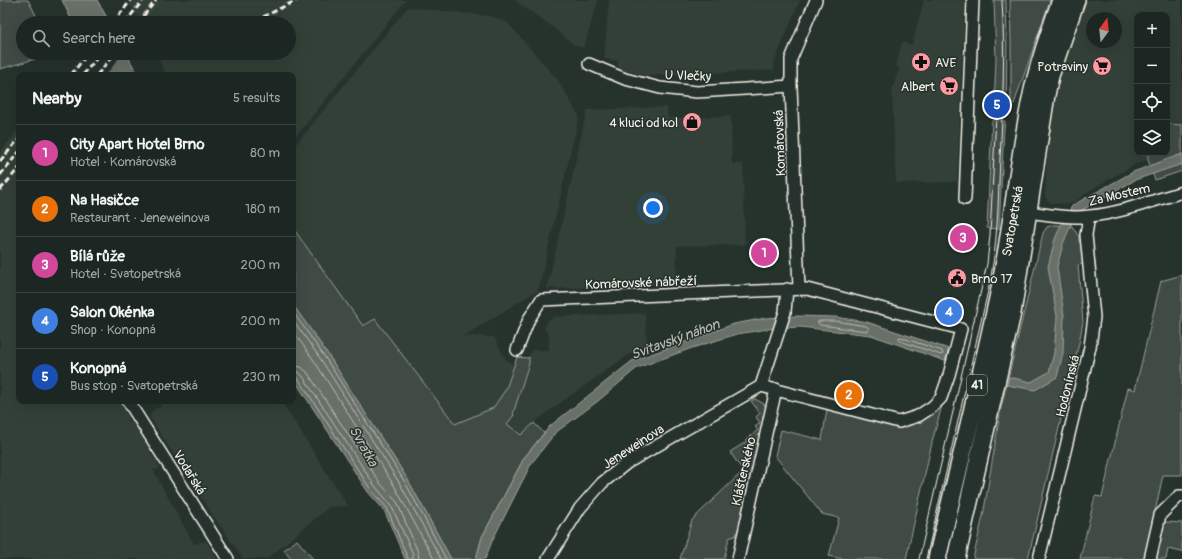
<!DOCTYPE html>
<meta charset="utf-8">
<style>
:root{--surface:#1c2622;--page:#29322f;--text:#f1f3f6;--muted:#a0a5a5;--line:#3a4340;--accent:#2563eb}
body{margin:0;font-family:Pangolin,sans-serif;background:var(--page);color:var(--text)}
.controls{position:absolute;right:12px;top:12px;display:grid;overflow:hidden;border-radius:8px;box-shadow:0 4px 16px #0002}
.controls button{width:36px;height:36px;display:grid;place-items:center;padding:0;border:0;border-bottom:1px solid var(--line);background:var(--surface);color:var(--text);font:20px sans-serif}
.compass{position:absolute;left:1086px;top:12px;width:36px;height:36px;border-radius:50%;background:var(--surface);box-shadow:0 4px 16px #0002;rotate:15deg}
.you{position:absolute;left:653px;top:208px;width:14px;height:14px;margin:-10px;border:3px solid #fff;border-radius:50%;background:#1a73e8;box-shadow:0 0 0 6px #1a73e833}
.badge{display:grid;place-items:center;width:26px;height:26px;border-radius:50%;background:var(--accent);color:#fff;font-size:13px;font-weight:700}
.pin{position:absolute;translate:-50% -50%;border:2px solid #fff;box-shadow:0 1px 4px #0006}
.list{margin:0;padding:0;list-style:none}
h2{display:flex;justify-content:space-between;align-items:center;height:52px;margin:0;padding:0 16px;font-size:17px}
h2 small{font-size:13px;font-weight:400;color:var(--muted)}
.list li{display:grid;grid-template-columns:26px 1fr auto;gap:12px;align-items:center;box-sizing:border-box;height:56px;padding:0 16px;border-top:1px solid var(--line)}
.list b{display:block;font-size:15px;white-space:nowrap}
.list p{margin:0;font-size:13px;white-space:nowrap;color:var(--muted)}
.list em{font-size:13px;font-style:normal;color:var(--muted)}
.icon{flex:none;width:22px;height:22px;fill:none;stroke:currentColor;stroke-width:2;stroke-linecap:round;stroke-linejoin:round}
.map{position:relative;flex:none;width:1182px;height:559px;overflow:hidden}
.search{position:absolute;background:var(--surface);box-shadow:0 4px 16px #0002;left:16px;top:16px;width:280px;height:44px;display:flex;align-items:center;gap:10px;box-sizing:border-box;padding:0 14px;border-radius:22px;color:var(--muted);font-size:15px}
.panel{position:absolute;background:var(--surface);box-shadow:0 4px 16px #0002;left:16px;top:72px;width:280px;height:332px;border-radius:8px}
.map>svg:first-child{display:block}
</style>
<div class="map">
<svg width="1182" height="559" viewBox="0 0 1182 559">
<rect width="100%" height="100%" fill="#26332d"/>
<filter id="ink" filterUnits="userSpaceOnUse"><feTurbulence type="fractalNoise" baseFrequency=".025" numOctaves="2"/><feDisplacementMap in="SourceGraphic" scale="8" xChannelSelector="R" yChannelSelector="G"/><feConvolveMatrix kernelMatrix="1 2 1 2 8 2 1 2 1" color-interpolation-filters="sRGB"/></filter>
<g filter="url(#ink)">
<path fill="#333f39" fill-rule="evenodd" d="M127,0H406L293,140V75H168L165,72L155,53H289V23H141Z
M514,0H598L586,41L583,48L573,44L554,28Z
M609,0H800L774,63V70L646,76L618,69V61L604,59Z
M924,0H965L957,182L896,183L892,91L899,68L896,66L902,42L912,45Z
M1080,0H1182V125L1167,124V15H1137V153H1148V160L1134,165L1090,190L1075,202L1069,204L1052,203L1048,201L1045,195L1049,119L1059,73ZM1092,18H1116V42H1092Z
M408,7L489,16L507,22L557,79L579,116L538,292L533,293L461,338L471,336L494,337L506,360L515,365L506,389L493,408L455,424L374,319L363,327L293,228V148Z
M667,107L668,118L731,116L732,164H743L745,245L677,246L676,284L547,289L587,110Z
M19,129V401H119L128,415V422H133L159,466V469L153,470L194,544L206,541L217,559H0V152Z
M645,313L647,344L621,360L553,408L529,427L522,435L507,424L514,415L512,414L529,363V357L532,350H549V335L544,329L547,322L553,317Z
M160,401H281L348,506L329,507L267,559H243L208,508L195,488V483H192L191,462L182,467L149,416L155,408L161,407Z"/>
<path fill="#414b45" stroke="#9a9e96" d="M0,0H28L40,23H23V53H56L0,69Z
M994,0H1006L1007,37L1006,115L993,114L994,108L996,59Z
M1010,0H1050L1014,104L1011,103V43Z
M992,120L1005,121L1004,128L999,229L987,228Z
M1167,124L1182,125V171L1155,180L1148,160V153H1167Z
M1053,225L1072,226L1079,237V242H1081L1083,264L1078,265L1083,322L1079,343L1028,559H973L983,516L1001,408L1043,233L1047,227Z
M293,228L363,326L375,319L455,424L493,408L506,389L517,357L528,358L529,357V363L513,414L514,415L507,424L521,435L534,423L544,433L524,458L482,537L476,559H451L408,480L327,353L293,305Z
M1182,275V475H1163L1153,521L1182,523V552L1168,549L1166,559H1080L1095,496L1102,497L1128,388L1135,390L1161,281Z
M948,384L933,438L906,559H843L829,556L839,518L822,514L775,456L781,430L822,440L827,409L894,427L923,412Z
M755,399L764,404L767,411L739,529L735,536L729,538L724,559H680L692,520L743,471L730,452L746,442V440L758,430L755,427L760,423L756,417L760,413L751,401Z
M297,540L313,559H291L284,550Z"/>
<path fill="#676f68" stroke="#9fa39b" d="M62,0H97L110,23H73Z
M90,53H126L138,75H102Z
M1182,154V164L1135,180L1082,210L1072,222L1063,244L1057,267L1064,316L1063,353L1057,377L1035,390L1007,385L1009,377L1031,382L1049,372L1054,353L1057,316L1048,267L1055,239L1063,220L1073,205L1133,172Z
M293,305L327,353L408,480L451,559H405L384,510L368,492L293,378Z
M798,316L835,317L867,322L949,349L945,361L871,335L800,327L768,329L737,334L692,348L637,368L598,401L555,433L531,464L493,539L485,559H476L482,537L524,458L550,426L632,361L734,324L766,318Z"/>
<path fill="#26332d" d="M88,53H123L106,75H100Z"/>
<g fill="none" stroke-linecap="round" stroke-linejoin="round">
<path stroke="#bcbdb5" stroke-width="1" d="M293,312L324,356L405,482L446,559
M293,320L320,358L400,484L441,559
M819,321H835L866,326L870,329L867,331L820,325L818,323Z
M293,331L315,362L395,487L434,559
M900,337L942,351L943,354L941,355L900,341L899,339Z
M293,365L301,367L307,372L380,483L397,502L418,552L419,559
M293,371L298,372L302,375L375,486L391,505L413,554V559
M293,376L298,378L371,490L387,508L408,559"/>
<g stroke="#f4f1e8" stroke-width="14">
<path id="minor" d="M589,64L625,79L660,88L697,92L791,86
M965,199L973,0
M1022,211C1044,214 1068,219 1090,216C1121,213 1152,201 1182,192
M799,289L791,86V59L816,0
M517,350L529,319L541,300L807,289L961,329L949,375L941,398L932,407L918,416L899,422L761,386
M128,401L228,559
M548,559L580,508L602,483L627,463L761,386L785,312L787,289
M738,559L776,389
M1039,559L1090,347L1094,317L1086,235L1089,216
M1150,559L1160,515L1179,496H1182"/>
</g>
<g stroke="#f4f1e8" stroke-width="20">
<path id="primary" d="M937,559C958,469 981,379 1000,289C1012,227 1018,165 1030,104C1037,68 1049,34 1061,0
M956,559L1012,313L1046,95L1050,76L1076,0"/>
</g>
<use href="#minor" stroke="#26332d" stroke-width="11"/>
<use href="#primary" stroke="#26332d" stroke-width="17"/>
<path stroke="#f4f1e8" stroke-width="1" d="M919,559L987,264L990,235L997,95
M926,559L988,291C998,247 998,203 1000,158C1003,105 1005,53 1002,0"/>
<path stroke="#f4f1e8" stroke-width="3" stroke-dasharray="6 3" stroke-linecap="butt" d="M263,17L297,0
M113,23L131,0
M125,23L143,0
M138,23L156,0
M71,75L88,53
M83,75L101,53
M97,75L115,53
M0,161L19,139
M0,175L19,152
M0,190L19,168"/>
</g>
</g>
<defs>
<g id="pharmacy-disc" transform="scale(1)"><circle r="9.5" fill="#ff9aa2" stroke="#26332d"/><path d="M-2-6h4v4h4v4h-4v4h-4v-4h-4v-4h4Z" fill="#111"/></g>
<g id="supermarket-disc" transform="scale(1)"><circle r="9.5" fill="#ff9aa2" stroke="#26332d"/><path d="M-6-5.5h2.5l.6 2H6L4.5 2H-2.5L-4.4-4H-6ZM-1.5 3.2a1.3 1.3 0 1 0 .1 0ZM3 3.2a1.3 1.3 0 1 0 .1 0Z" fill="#111"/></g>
<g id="shop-disc" transform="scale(1)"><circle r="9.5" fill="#ff9aa2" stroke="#26332d"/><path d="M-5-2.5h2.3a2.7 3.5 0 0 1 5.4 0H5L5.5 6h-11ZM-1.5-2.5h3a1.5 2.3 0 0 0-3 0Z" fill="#111"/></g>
<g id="civic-disc" transform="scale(1)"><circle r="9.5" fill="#ff9aa2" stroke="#26332d"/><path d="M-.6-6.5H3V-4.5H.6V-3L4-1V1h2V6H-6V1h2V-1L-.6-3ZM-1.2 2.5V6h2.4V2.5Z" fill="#111"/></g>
</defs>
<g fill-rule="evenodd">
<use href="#pharmacy-disc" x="921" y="62"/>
<use href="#supermarket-disc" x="1102" y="66"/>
<use href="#supermarket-disc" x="949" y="86"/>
<use href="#shop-disc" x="692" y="122"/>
<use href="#civic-disc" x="957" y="278"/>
</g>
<g text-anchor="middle" stroke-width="3" stroke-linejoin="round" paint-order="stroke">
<rect fill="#26332d" stroke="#b6b8b0" stroke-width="1" x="967" y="375" width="20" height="20" rx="3"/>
<g font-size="12" font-weight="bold" fill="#f4f1e8">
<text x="977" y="389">41</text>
</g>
<g font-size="13" fill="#f4f1e8" stroke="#26332d" text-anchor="end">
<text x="935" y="67" text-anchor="start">AVE</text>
<text x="1088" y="71">Potraviny</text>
<text x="935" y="91">Albert</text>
<text x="678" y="127">4 kluci od kol</text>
<text x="971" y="283" text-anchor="start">Brno 17</text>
</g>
<g font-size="13" fill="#f4f1e8" stroke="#26332d">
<text transform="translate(688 75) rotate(2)" y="5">U Vlečky</text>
<text transform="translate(779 143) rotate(-92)" y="5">Komárovská</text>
<text transform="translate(1119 194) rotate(-13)" y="5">Za Mostem</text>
<text transform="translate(1012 221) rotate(-80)" y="5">Svatopetrská</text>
<text transform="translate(641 282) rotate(-2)" y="5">Komárovské nábřeží</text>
<text transform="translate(1067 386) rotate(-76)" y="5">Hodonínská</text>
<text transform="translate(633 446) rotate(-33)" y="5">Jeneweinova</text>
<text transform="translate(743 471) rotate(-77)" y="5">Klášterského</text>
<text transform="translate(190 472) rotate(58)" y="5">Vodařská</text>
</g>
<g font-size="14" font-style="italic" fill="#bcbdb5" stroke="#26332d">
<text transform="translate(675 339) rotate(-20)" y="5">Svitavský náhon</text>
<text transform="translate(364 446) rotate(61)" y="5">Svratka</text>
</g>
</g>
</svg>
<div class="controls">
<button>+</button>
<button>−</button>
<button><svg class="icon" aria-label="locate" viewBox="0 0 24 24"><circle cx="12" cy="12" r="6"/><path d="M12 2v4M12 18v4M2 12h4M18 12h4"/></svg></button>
<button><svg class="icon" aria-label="layers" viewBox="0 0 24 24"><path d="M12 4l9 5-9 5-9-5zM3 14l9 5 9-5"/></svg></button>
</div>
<svg class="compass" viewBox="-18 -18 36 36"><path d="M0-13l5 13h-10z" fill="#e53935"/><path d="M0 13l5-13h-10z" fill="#a0a5a5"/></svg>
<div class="you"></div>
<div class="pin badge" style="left:764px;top:253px;background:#d1479c">1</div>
<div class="pin badge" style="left:849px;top:395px;background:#e8710a">2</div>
<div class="pin badge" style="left:963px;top:238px;background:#d1479c">3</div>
<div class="pin badge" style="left:949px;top:312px;background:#3f7fe0">4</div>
<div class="pin badge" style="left:997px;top:105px;background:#1a4fb4">5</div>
<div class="search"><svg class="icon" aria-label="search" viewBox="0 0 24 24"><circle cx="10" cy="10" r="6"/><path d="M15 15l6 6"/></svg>Search here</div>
<section class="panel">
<h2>Nearby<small>5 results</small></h2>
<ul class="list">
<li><span class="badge" style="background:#d1479c">1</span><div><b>City Apart Hotel Brno</b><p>Hotel · Komárovská</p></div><em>80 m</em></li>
<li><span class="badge" style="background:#e8710a">2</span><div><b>Na Hasičce</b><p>Restaurant · Jeneweinova</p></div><em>180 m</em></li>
<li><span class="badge" style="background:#d1479c">3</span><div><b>Bílá růže</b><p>Hotel · Svatopetrská</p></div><em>200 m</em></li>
<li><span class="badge" style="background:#3f7fe0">4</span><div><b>Salon Okénka</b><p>Shop · Konopná</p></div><em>200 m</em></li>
<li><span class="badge" style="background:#1a4fb4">5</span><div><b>Konopná</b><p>Bus stop · Svatopetrská</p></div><em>230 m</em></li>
</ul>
</section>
</div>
